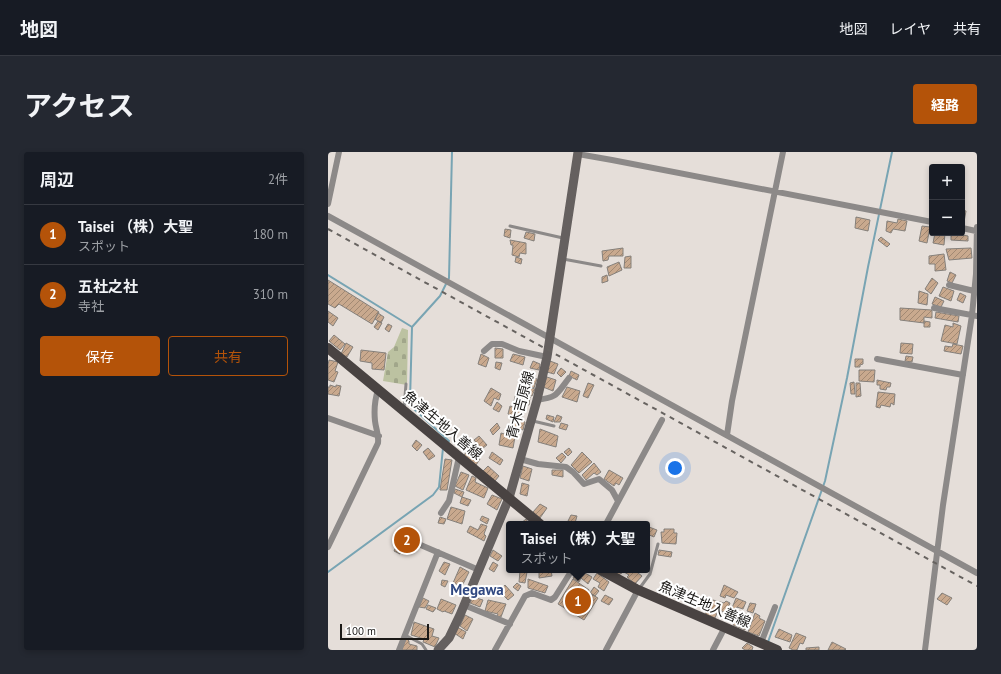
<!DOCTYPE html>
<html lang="ja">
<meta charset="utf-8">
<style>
:root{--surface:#171b24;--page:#242831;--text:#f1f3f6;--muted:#9ea1a6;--line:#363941;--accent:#b45309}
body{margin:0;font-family:"PT Sans","Noto Sans JP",sans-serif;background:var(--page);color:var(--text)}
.controls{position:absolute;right:12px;top:12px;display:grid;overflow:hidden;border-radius:4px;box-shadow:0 2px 6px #0003}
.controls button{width:36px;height:36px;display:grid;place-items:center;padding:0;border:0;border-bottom:1px solid var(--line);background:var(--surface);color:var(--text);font:20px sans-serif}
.scale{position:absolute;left:12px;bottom:10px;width:89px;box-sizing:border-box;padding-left:4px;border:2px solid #1b1917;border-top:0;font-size:11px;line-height:14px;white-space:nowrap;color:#1b1917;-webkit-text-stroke:3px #fff;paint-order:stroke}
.you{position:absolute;left:347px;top:316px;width:14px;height:14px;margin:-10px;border:3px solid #fff;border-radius:50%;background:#1a73e8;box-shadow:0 0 0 6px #1a73e833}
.badge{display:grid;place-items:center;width:26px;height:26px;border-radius:50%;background:var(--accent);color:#fff;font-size:13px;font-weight:700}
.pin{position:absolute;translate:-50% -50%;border:2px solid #fff;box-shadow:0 1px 4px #0006}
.popup{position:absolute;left:178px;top:369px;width:144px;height:52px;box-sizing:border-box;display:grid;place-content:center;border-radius:4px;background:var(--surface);filter:drop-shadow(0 1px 3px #0005);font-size:13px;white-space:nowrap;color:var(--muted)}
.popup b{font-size:15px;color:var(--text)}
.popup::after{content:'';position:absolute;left:50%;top:100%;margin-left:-8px;border:8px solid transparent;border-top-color:var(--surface)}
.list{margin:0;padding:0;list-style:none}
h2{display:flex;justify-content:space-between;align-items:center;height:52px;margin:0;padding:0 16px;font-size:17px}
h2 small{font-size:13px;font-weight:400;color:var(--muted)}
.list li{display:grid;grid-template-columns:26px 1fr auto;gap:12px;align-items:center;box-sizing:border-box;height:60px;padding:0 16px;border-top:1px solid var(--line)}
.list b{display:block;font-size:15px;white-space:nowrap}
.list p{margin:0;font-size:13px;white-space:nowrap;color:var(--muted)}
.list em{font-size:13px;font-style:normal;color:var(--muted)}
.actions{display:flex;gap:8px;padding:12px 16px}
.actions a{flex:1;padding:9px 0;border:1px solid var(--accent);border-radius:4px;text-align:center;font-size:14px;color:var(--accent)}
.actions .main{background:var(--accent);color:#fff}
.map{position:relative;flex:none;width:649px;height:498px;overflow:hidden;border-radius:4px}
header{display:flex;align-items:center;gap:24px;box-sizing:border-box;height:56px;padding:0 20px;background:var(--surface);border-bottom:1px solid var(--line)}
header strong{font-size:19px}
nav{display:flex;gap:22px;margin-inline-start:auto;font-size:14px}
.intro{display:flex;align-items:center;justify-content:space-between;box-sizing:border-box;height:96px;padding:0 24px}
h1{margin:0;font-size:28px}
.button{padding:10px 18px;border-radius:4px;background:var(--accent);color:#fff;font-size:14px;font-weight:700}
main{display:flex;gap:24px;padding:0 24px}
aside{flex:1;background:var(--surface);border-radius:4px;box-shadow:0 2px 6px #0003}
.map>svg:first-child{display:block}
</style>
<header>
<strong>地図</strong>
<nav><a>地図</a><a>レイヤ</a><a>共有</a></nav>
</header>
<div class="intro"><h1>アクセス</h1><a class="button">経路</a></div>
<main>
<aside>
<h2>周辺<small>2件</small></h2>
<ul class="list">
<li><span class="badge">1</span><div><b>Taisei （株）大聖</b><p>スポット</p></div><em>180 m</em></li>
<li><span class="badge">2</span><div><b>五社之社</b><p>寺社</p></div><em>310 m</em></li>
</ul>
<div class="actions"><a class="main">保存</a><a>共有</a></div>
</aside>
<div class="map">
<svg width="649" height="498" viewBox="0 0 649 498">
<defs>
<pattern id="cemetery-stones" width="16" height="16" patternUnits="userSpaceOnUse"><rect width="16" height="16" fill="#bcc2a1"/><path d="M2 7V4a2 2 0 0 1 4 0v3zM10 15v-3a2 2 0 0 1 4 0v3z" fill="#a1a68a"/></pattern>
<pattern id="building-hatch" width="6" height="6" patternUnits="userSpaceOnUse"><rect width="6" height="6" fill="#c9a98e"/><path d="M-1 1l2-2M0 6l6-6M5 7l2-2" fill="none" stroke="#a28973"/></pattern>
</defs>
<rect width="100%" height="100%" fill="#e5ded9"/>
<path fill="url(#cemetery-stones)" d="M74,176L80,178L79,233L55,229L60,200L66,195Z"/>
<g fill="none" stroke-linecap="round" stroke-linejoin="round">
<path stroke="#78a4b3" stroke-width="2" d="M0,123L84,175
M119,291L121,289L86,257L82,249L84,175L112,144L121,126L124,0
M0,420L105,343L111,335L115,296
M440,490L497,329L519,226L540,115L564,0"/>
</g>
<path fill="url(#building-hatch)" stroke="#85807b" d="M634,58L638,59L636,70L634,69Z
M528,65L542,68L540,79L527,76Z
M570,67L579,69L577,79L565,77L563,81L558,79L559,69L569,71Z
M594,74L602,75L599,91L591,89Z
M177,77L183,78L182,86L176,84Z
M198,80L207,82L206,89L196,86Z
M607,81H617L616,93L605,91Z
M623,81L640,84V89L623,88Z
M553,85L562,92L559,95L550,88Z
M182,88L198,91V102L192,101L191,105L184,103L185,93H183Z
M295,96V104H281L280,108L275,109L274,99Z
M643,96L644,106L621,108L618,97Z
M616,102L618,118L607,119V112H601V104Z
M303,104V116H296L297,105Z
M188,105L194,107L193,112L187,110Z
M291,110L294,118L281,124L279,115Z
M622,120L628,123L624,131L619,129Z
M279,123L280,129L274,131V125Z
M604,126L610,131L603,142L597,137Z
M0,128L51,160L44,172L11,152L7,156L0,152Z
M615,135L626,139L623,149L611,144Z
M591,139L600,142L599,153L590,151Z
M632,141L638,144L635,151L629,148Z
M607,145L616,149L613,155L604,152Z
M572,156L604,158V166L596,165V171L572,168Z
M0,159L10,166L5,174L0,170Z
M608,160L631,164L630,170L607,166Z
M50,161L56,165L53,171L47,167Z
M50,169L54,171L50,178L46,175Z
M596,169L602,170V175H596Z
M625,171L633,174L629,192L613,189L617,173L625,175Z
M60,172L64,174L61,180L57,177Z
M6,183L17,192L12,198L1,189Z
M18,191L25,195L19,205L13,202Z
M573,191L585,192L584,202L572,201Z
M625,192L635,194L633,202L616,199L617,194L624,195Z
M167,196L175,197V206H167Z
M33,198L58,201L56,218L44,217V211L32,209Z
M153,202L161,206L158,215L150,212Z
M185,202L197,205L195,213L182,209Z
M578,204L585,205L584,210L577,209Z
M527,207H535V212L532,213V215H527Z
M1,208L10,210L7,219L10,220L6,230L0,228V213Z
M205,209L212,212L211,218L202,216Z
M222,209L230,212L226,222L219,220Z
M168,210L174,211L172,218L167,216Z
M233,216L238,220L233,225L229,221Z
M531,218H547L546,230L531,229Z
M243,219L251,223L249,228L241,224Z
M198,222L209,227L206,236L194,231Z
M219,225L228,228L225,239L215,235Z
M549,228L563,231L562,235H559L558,238L552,237V233H549Z
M526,230L527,242H523L522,231Z
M260,231L266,233L260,246L255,244Z
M528,231H532L533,244L528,245Z
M2,233L8,235V233L13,234L11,244L0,242V235H2Z
M192,233L207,237L204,244L190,239Z
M239,235L252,239L249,250L234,245Z
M163,236L173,242L171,248L166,246L163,254L156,249Z
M550,240L567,242L566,253L563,251L562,255L553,253L552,256L548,255Z
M188,241L202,245L201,253L186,249Z
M169,250L174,254L171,260L165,257Z
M182,254L196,259L193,267L180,262Z
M219,263L226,265L225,270L218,267Z
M229,263L234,265L232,270H226Z
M185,267L197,270L195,278L184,274Z
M169,271L172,276L165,283L162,278Z
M233,271L240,273L238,278L231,276Z
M212,277L230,284L228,295L210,290Z
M173,281L187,285L185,296L171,293Z
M151,284L159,293L154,297L146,288Z
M88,288L94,293L89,299L84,294Z
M100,296L107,304L101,308L95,300Z
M241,296L244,300L240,304L236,300Z
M141,297L152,307L148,313L136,303Z
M164,300L175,308L172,313L161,306Z
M254,300L264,310L251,321L243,313Z
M234,301L238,305L233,311L228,306Z
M117,307L124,308L119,338H112Z
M266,311L273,320L269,323L266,321L258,328L254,323Z
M160,314L171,324L167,329L155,319Z
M195,314L204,317L201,329L192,326Z
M224,318H235V325L224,323Z
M281,318L295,326L291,333L288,331L286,334L276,327Z
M133,320L141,323L135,338L127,334Z
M144,324L148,326L147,330L160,336L156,346L138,338Z
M194,331L201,333L199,344L192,342Z
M127,337L136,340L134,345L126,341Z
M164,343L174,347L169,358L159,352Z
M134,345L143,348L140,354L132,351Z
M212,352L219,356L212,366L205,360Z
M123,355L137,359L134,372L119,367Z
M243,363L249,364L247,371L240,369Z
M154,364L161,367L159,372L152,368Z
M112,365L118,367L116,372L110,371Z
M198,367L201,372H192Z
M153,372L159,374L156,382L158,384L156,389L139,380L142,374L150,378Z
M321,375L329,378L326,385L319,382Z
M336,377H346V381H349L348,392L334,391L333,380H336Z
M76,382L87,389L84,395L72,388Z
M68,395L74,397L72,402L66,399Z
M165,398L174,404L170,409L162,404Z
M331,398L344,400L343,405L330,403Z
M116,410L122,412L117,423L111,419Z
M165,410L170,413L166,420L161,417Z
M132,415L141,420L134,434L125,431Z
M211,418H223L224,424L211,426Z
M284,418H293L294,421L290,423Z
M298,418H306L314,424L307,432L299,425L301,423L296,420Z
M192,419L199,420L197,431L191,430Z
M257,421L264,425L260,432L253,426Z
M269,421L281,430L276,439L270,435L272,431L265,427Z
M248,422L253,426L251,430L245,426Z
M200,427L220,434L217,441L200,436Z
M245,427L261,438L260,440L270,446L256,468L230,452Z
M114,428L120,429L117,435L113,433Z
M189,431L193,434L190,439L185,435Z
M177,433L186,443L180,448L171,439Z
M396,433L410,440L406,446L398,443L397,446L392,444Z
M128,434L138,438L136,442L127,438Z
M266,435L271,439L267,444L262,441Z
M614,441L624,446L619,453L609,447Z
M277,443L285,447L281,453L273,449Z
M145,445L155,448L152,455L142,451Z
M95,446L101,449L97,456L91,455Z
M408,446L418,450L415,457L409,455V458L404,456Z
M113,447L128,453L124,462L116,459L115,460L109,457Z
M160,448L178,452L173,465L169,464L170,462L157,459Z
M385,448L396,451L398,449L402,451L398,461L394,459L393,463L381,458Z
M422,451L428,452L425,461L419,459Z
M100,453L108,456L105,460L98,457Z
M379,458L389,461L387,466L377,462Z
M416,461L423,464L417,478L405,473L410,462L414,464Z
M427,461L432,464L431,466L437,469L431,484L420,480Z
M137,463L145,467L139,479L132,474Z
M86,470L106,477L104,484L111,486L107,495L95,490L96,487L83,483Z
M129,475L138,480L135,487L126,481Z
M451,477L464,483L462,490L447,485Z
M468,481L478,485L475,492L472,491L469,498H465L461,496Z
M78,486L81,489V492L89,494V498H74Z
M504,490L518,497L517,498H500Z
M419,491L425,495L424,498H417L414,496Z
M491,495V498H478V496Z"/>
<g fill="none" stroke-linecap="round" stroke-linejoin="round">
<path stroke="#8c8988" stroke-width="3" d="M182,74L235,86
M235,107L273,114
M76,257L78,232
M205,269L226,274
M311,437L322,422L330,392
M77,483L94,492L98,498"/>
<path stroke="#8c8988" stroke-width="6" d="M250,2L284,8L604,70
M0,52L11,0
M0,64L649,421
M634,76L648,79
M621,133L646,139
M606,156L649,164
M156,199L164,192H174L191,199L219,205
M549,207L635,223
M209,248C230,245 228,243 241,226
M0,266L51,284
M399,283L404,249L455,0
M192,307L210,312L238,315L245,320L256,332L271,327L284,338L290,349
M113,361L121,349L131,305
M278,372L334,268
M88,391L151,418
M0,395L50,291C51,282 48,278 47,269C46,259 47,247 50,238
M136,453L182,472
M433,491L447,455
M71,498L110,400
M167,498L197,444L204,441L223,448L227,445L244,418
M278,498L310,438
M385,498L397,475
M597,498L615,353L644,163L648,122L649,75"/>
<path stroke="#65605f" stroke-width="9" d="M110,498L121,486L132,463L181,346L209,248L219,205L250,0"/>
<path stroke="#494342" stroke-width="10" d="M0,196L212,372
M273,418L308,437L449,498"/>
<path stroke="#676360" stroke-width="2" stroke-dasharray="5 5" stroke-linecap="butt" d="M0,77L649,434"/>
</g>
<g text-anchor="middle" stroke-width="4" stroke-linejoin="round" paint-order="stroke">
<g font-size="14" fill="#1b1917" stroke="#fff">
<text transform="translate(192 253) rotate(-75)" y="5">青木吉原線</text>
<text transform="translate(115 273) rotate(40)" y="5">魚津生地入善線</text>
<text transform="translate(377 452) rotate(23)" y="5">魚津生地入善線</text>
</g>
<g font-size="15" font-weight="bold" fill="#304881" stroke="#fff">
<text x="149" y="443">Megawa</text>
</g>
</g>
</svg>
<div class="controls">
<button>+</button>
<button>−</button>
</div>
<div class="scale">100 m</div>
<div class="you"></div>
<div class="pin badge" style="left:250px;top:449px">1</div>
<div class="popup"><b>Taisei （株）大聖</b>スポット</div>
<div class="pin badge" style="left:79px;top:388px">2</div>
</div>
</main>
